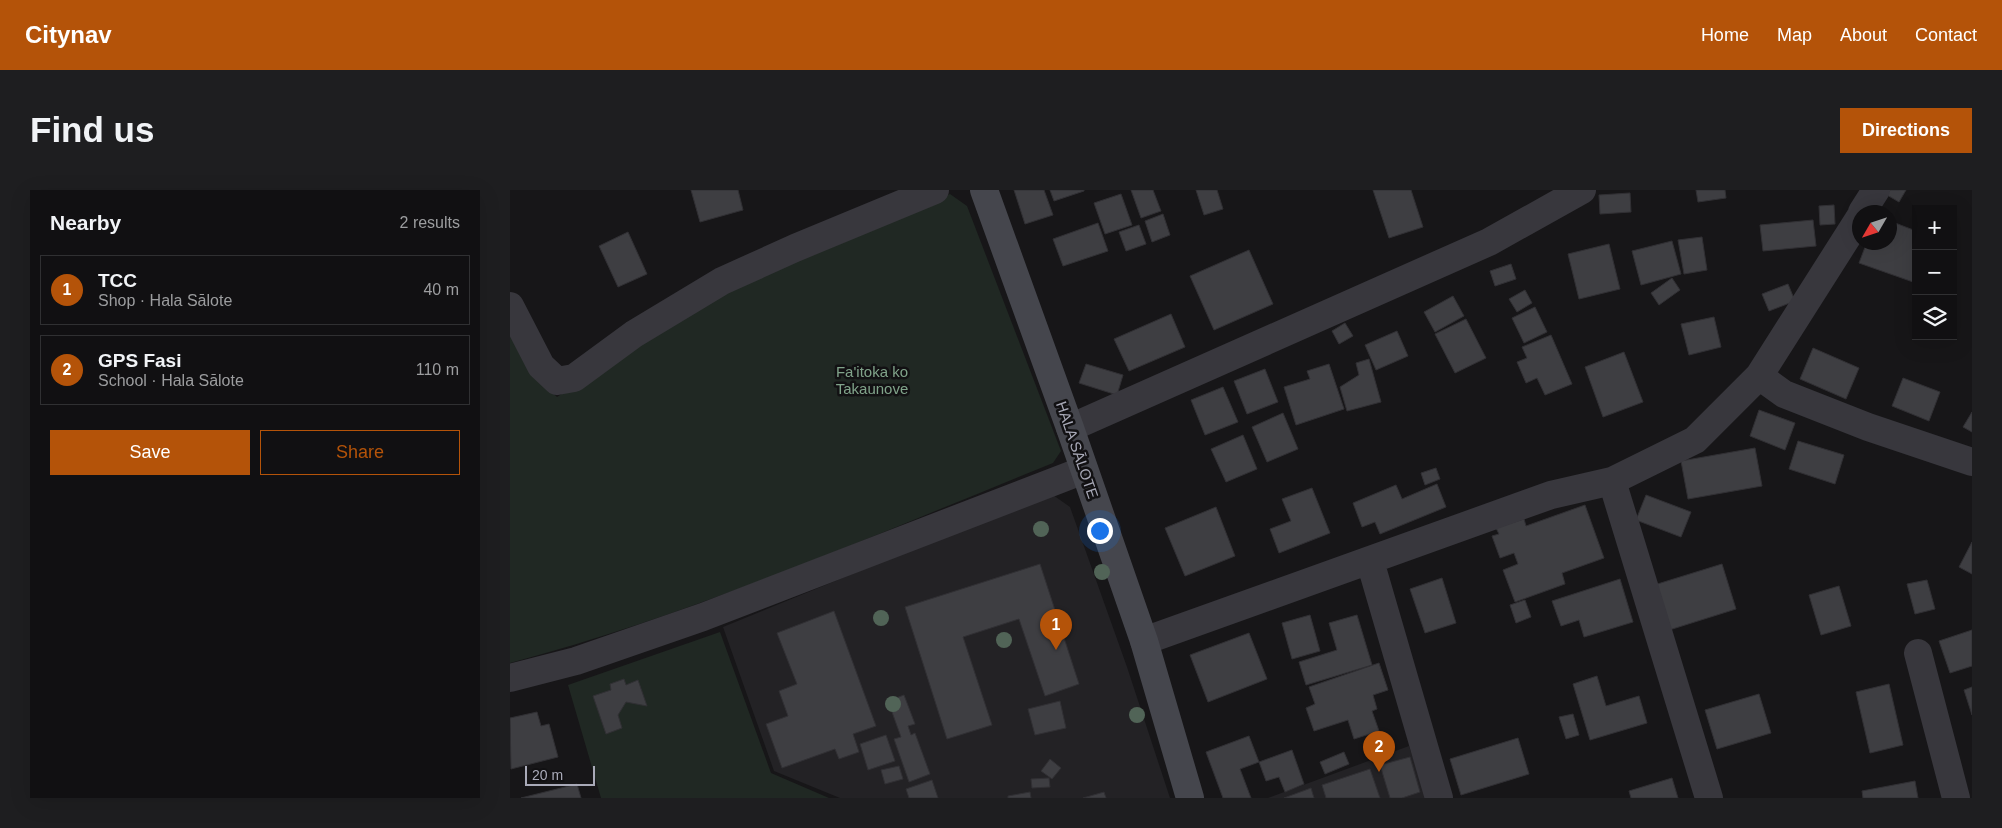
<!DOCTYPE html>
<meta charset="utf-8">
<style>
:root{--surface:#111012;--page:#1e1e20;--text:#f1f3f6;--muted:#9c9d9f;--line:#303032;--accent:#b45309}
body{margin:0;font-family:Helvetica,sans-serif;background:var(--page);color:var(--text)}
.controls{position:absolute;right:15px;top:15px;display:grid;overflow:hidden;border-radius:0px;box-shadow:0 5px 20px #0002}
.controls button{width:45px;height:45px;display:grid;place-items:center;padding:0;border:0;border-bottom:1px solid var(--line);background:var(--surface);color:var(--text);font:25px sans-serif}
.compass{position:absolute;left:1342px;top:15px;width:45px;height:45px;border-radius:50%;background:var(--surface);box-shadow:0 5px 20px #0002;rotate:231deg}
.scale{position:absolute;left:15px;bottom:12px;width:70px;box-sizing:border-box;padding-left:5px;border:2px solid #a9aab8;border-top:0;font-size:14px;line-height:18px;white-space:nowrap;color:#a9aab8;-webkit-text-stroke:4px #121113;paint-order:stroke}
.you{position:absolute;left:589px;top:340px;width:18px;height:18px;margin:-12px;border:4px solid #fff;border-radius:50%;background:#1a73e8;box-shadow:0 0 0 8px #1a73e833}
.badge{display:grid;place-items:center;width:32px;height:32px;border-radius:50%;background:var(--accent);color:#fff;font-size:16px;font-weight:700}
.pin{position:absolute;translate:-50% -41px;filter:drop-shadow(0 1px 2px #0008)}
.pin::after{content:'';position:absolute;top:26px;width:18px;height:15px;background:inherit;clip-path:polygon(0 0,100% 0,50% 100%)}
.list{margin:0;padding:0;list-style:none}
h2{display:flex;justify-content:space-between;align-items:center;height:65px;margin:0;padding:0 20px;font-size:21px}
h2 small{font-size:16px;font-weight:400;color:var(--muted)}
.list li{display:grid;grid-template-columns:32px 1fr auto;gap:15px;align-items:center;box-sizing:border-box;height:70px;margin:0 10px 10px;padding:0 10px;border:1px solid var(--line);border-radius:0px}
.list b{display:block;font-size:19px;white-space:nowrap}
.list p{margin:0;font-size:16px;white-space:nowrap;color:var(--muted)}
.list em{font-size:16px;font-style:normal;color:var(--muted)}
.actions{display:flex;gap:10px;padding:15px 20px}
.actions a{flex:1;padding:11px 0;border:1px solid var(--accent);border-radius:0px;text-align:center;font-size:18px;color:var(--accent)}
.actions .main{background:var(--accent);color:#fff}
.icon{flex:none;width:28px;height:28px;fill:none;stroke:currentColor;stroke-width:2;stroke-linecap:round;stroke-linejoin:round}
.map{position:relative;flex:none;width:1462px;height:608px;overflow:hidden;border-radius:0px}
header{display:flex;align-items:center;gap:30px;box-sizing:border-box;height:70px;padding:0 25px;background:var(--accent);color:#fff}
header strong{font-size:24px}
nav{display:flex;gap:28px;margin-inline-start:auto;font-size:18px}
.intro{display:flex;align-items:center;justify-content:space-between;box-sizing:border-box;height:120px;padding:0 30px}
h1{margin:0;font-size:35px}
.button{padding:12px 22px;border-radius:0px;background:var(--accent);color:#fff;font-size:18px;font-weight:700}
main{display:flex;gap:30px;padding:0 30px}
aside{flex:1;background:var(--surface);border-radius:0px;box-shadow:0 5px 20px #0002}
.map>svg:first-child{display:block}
</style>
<header>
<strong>Citynav</strong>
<nav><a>Home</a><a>Map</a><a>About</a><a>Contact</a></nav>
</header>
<div class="intro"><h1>Find us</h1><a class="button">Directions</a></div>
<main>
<aside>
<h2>Nearby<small>2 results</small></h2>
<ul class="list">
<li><span class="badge">1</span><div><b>TCC</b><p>Shop · Hala Sālote</p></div><em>40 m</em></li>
<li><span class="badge">2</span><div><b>GPS Fasi</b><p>School · Hala Sālote</p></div><em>110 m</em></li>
</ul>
<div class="actions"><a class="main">Save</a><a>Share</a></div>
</aside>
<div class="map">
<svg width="1462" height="608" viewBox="0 0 1462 608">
<rect width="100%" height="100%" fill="#171618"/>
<path fill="#232225" d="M543,305L560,317L617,477L660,608H330L264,581L213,437L496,321Z
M899,556L917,608H758Z"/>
<path fill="#202823" d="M440,4L457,16L551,261L543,273C364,345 186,424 0,473V135L33,194L47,207L167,129L283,68Z
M210,442L261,583L319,608H91L58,495Z"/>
<path fill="#3e3e42" stroke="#313034" d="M181,0H228L233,20L190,32Z
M504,0H534L543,25L515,34Z
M540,0H574V1L544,11Z
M621,0H643L651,21L631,28Z
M686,0H707L713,19L694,25Z
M863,0H901L913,37L879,48Z
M1186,0H1215L1216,8L1188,12Z
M1380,0H1396L1389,12L1377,5Z
M1120,3L1121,22L1090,24L1089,5Z
M611,4L622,35L595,44L584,13Z
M1324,15L1325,34L1310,35L1309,16Z
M653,24L660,45L642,52L635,31Z
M1303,30L1306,56L1253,61L1250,35Z
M1380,31L1406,41V93L1349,73L1357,52H1380Z
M588,33L598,61L553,76L543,49Z
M629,35L636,54L616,61L609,42Z
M118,42L137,84L108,97L89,56Z
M1192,47L1197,80L1174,84L1168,50Z
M1162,51L1171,84L1131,95L1122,61Z
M1099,54L1110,99L1069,109L1058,64Z
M739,60L763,114L704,140L680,86Z
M1001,74L1006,89L985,96L980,81Z
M1162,88L1170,100L1149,115L1141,103Z
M1278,94L1285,111L1259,121L1252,104Z
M1015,100L1022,113L1007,122L999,109Z
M943,106L954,126L925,142L914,122Z
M1025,117L1037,142L1014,153L1002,128Z
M661,124L675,157L619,181L604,149Z
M1204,127L1211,157L1179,165L1171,134Z
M956,129L976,168L945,183L925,144Z
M835,133L843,146L829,154L822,141Z
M887,141L898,166L866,180L855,155Z
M1041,145L1062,194L1035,205L1027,188L1016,193L1007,172L1017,168L1012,157Z
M1303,158L1349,178L1336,209L1290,189Z
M1114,162L1133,212L1093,227L1075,177Z
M859,169L871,212L837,221L830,197L849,185L846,173Z
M576,174L613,185L607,205L569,193Z
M819,174L834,219L786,235L774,197L800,189L797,181Z
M755,179L768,212L737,224L724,191Z
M1393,188L1430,202L1419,231L1382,216Z
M713,197L728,232L695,245L681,210Z
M1249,220L1285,233L1275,260L1240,246Z
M1462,222V242L1453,237Z
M773,223L788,259L757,272L742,237Z
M733,245L747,279L716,292L701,259Z
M1288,251L1334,265L1325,294L1279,279Z
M1245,258L1252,296L1178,309L1171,271Z
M926,278L930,289L915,295L911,283Z
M927,294L936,317L870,344L865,332L852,337L843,313L886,295L892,309Z
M802,298L820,343L769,363L760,339L781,331L772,309Z
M1136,305L1181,322L1171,347L1126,330Z
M1075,315L1094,368L1052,383L1055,394L1005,412L993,380L1008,374L1004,363L990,368L982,346L989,344L986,338L1014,329L1016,336Z
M706,317L725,366L675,386L655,338Z
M1462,352V384L1449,377Z
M530,374L569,494L535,506L509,429L453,447L482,535L437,549L395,417Z
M1212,374L1226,419L1156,441L1141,396Z
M932,388L946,433L915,443L900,399Z
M1110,389L1123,432L1074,447L1069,430L1051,436L1042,411Z
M1417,390L1425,419L1405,424L1397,394Z
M1329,396L1341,436L1311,445L1299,405Z
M1015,410L1021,427L1006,433L1000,415Z
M324,421L366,536L343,544L349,562L329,569L325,559L272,578L256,534L278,526L269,501L287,494L267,443Z
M800,425L810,461L782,469L772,433Z
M847,425L862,475L796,495L789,472L827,460L819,433Z
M1462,440V476L1440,483L1429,451Z
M739,443L757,489L698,512L680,465Z
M869,473L878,500L863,505L867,519L862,521L869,541L844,549L838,530L804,541L796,518L805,514L799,497Z
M1087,486L1096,516L1129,506L1137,533L1080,550L1063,494Z
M114,489L116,495L128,490L137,516L116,512L108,525L112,538L96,544L83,506L101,500L100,494Z
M1379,494L1393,555L1360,563L1346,502Z
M1462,497V525L1454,500Z
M1249,504L1261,543L1207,559L1195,520Z
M394,505L405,534L398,536L401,545L405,543L420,584L399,592L384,549L391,547L378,511Z
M550,511L556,538L525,545L518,519Z
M27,522L31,536L39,534L48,567L1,579L0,528Z
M1063,524L1069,545L1056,549L1049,527Z
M376,545L385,571L358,580L350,554Z
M739,546L749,572L730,579L741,608H713L696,562Z
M1008,548L1019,584L951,605L940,569Z
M782,560L794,594L775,602L769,587L756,591L749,572Z
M834,562L839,574L815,584L810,572Z
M900,567L910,602L892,608H880L870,575Z
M540,569L551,578L542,589L531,581Z
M389,576L393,589L375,594L371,580Z
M860,579L870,608H816L812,595Z
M539,588L540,597L522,598L521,589Z
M1162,588L1168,608H1121L1119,601Z
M422,590L428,608H399L396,599Z
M1405,591L1408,608H1353L1352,601Z
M67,594L71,608H11Z
M801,598L804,608H774Z
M520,602L521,608H498V606Z
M594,602L596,608H573Z"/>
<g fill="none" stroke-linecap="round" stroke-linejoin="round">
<path stroke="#38373d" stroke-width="28" d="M1352,22L1366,0
M0,116L31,176L47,191L64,188L124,144L212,91L285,58L425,0
M1249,186L1274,204L1358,237L1462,272
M560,238L979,52L1072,0
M1102,291L1199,608
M860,371L929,608
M634,451L1041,305L1102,291L1185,250L1249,186L1350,27
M1408,463L1446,608
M0,488L66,471L193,427L574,280"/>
<path stroke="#45464d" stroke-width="28" d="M474,0L560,238L634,451L680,608"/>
</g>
<g fill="#516457">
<circle cx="531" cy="339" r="8"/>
<circle cx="592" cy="382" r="8"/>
<circle cx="371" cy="428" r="8"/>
<circle cx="494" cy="450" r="8"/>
<circle cx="383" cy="514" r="8"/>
<circle cx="627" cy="525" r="8"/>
</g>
<g text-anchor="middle" stroke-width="5" stroke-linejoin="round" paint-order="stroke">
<g font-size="15" fill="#80a38a" stroke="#121113">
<text x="362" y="187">Fa'itoka ko<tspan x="362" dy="17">Takaunove</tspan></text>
</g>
<g font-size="15" fill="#a9aab8" stroke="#121113">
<text transform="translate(567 260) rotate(71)" y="5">HALA SĀLOTE</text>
</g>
</g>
</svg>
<div class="controls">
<button>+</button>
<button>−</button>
<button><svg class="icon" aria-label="layers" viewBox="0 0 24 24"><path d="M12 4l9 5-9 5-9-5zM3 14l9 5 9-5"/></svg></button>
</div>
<svg class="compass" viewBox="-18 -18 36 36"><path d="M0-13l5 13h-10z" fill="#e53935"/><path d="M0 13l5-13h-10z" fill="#9c9d9f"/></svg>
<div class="scale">20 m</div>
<div class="you"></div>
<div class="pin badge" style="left:546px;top:460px">1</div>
<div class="pin badge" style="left:869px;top:582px">2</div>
</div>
</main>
